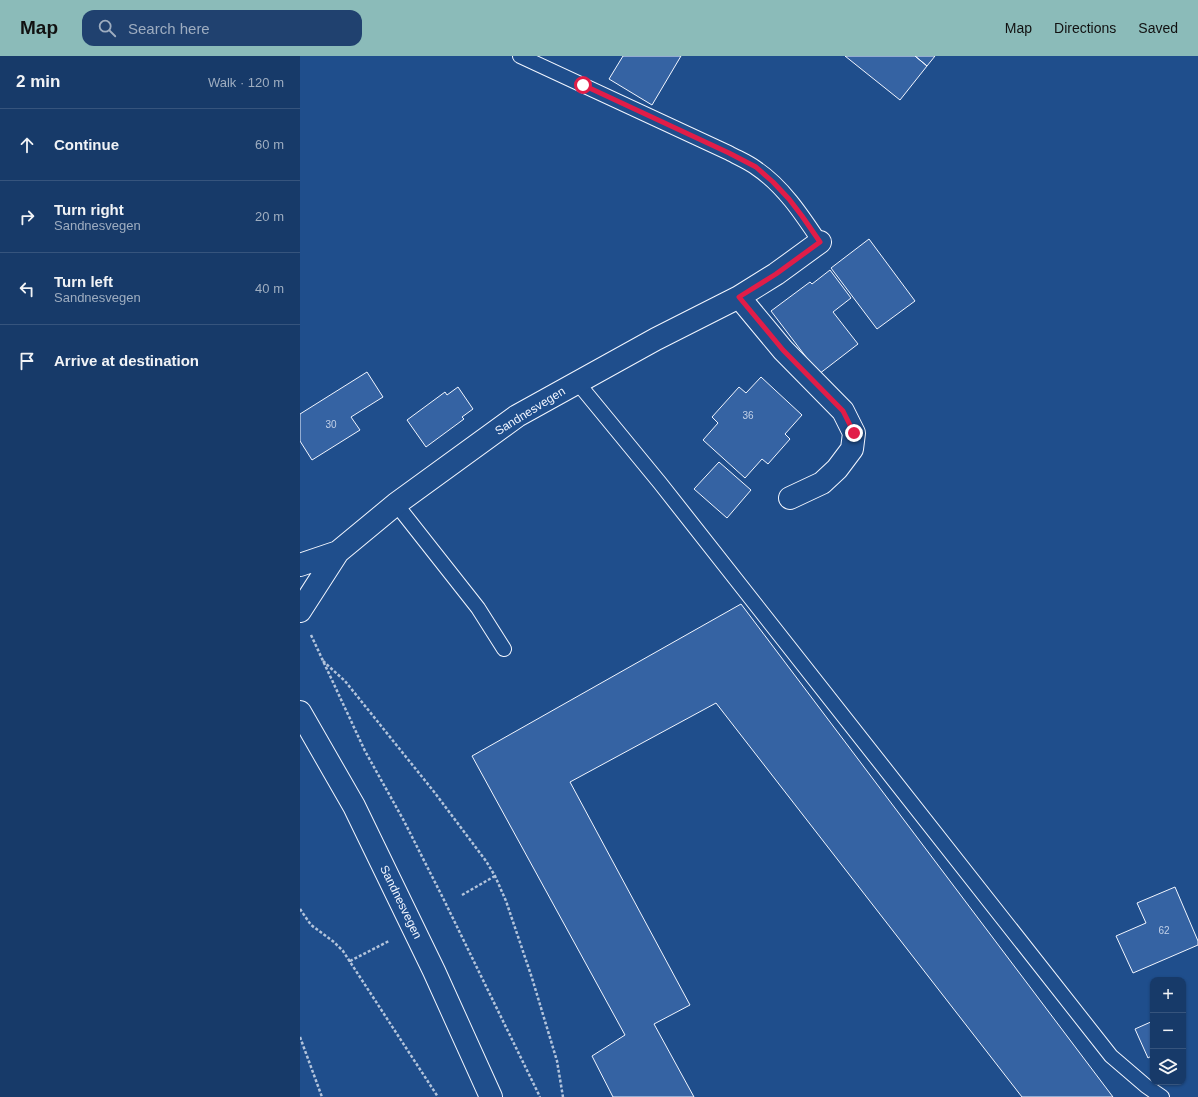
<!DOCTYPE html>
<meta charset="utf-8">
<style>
:root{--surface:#173a69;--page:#20416f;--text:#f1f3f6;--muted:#9eadc0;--line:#36547d;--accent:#8bbbb9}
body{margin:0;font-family:Arial,sans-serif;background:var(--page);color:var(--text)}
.controls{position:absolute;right:12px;bottom:12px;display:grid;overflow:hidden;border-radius:8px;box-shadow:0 1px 3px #0004}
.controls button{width:36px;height:36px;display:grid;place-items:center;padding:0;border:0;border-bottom:1px solid var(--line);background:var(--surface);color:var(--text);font:20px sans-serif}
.stop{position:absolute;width:12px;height:12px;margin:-9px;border:3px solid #e11d48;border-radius:50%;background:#fff}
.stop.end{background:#e11d48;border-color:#fff;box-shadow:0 1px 4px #0008}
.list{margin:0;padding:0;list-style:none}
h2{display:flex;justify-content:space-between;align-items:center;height:52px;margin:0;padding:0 16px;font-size:17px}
h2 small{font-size:13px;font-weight:400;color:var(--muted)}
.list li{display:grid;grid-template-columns:26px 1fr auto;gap:12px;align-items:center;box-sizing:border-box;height:72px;padding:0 16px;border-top:1px solid var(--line)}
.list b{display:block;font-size:15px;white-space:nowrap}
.list p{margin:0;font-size:13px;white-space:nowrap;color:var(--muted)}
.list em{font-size:13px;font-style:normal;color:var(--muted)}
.icon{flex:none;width:22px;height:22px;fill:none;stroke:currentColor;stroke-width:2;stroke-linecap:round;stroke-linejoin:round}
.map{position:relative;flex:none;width:898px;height:1041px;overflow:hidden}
header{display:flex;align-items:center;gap:24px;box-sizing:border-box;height:56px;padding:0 20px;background:var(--accent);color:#111}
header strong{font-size:19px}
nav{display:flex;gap:22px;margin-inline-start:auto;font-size:14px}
.search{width:280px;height:36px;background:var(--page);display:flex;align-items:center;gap:10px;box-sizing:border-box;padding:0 14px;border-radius:12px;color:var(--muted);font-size:15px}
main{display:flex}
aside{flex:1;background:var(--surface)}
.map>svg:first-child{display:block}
</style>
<header>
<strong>Map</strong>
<div class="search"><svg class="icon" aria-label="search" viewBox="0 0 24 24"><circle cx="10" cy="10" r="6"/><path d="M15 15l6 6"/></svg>Search here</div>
<nav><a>Map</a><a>Directions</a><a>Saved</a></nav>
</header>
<main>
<aside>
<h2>2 min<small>Walk · 120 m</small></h2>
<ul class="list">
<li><svg class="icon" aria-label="ahead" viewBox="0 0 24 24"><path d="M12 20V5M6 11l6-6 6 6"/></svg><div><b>Continue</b></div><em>60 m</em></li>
<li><svg class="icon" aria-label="right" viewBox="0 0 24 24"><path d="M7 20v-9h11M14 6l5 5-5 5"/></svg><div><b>Turn right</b><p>Sandnesvegen</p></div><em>20 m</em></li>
<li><svg class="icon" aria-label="left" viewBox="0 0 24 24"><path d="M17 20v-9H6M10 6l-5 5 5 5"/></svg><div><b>Turn left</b><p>Sandnesvegen</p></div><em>40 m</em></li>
<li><svg class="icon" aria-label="arrive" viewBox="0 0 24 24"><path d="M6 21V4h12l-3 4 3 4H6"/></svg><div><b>Arrive at destination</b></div></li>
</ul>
</aside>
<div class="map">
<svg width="898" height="1041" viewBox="0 0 898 1041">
<rect width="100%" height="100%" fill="#1f4e8c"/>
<path fill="#3563a3" stroke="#f2f6ff" d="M323,0H381L352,49L309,23Z
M545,0H615L627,10L600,44Z
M615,0H635L627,10Z
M569,183L615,245L577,273L531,212Z
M530,214L551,242L533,256L558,288L519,318L471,255L510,226L512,228Z
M67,316L83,341L51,361L60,374L12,404L0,385V358Z
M461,321L502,359L485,378L490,383L468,408L462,403L445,422L403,384L418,367L412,361L439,331L446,337Z
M158,331L173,353L162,361L164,363L126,391L107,364L145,336L147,339Z
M419,406L451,434L427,462L394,433Z
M441,548L813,1041H722L416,647L270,726L390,949L354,968L394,1041H313L292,1000L325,979L172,700Z
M875,831L898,885V889L833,917L816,880L846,867L837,847Z
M853,965V999L848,1002L835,973Z"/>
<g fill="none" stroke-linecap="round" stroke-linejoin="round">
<g stroke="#f2f6ff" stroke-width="16">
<path id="lane" d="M220,0L429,97C438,102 448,106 456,112C483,130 502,159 520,186
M277,326L360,427L811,1000L846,1030L862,1041
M96,448L178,552L204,593"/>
</g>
<g stroke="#f2f6ff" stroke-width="24">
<path id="street" d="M439,241L483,294L543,355L554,377L552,393L537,413L522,427L490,442
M0,509L38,496
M0,555L38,496L96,448L217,360L356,283L439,241L476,218L520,186"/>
</g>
<g stroke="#f2f6ff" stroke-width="24">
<path id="primary" d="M0,656L54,750L134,915L191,1041"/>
</g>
<path stroke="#b3c4dc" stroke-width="2.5" stroke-dasharray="3 2" stroke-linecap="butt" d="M11,579L65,695L104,765L144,844L240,1041
M23,605L45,625L135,737L186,805L195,820L206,845L232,922L257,1005L263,1041
M162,839L195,820
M0,853L11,869L34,886L43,895L138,1041
M50,905L89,885
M0,981L22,1041"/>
<use href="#lane" stroke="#1f4e8c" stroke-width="14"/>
<use href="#street" stroke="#1f4e8c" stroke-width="22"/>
<use href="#primary" stroke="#1f4e8c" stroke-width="22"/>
</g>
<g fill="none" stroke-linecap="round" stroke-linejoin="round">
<path stroke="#e11d48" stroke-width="5" d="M283,29L429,97L456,111L473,126L489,143L502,160L520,186L476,218L439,241L483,294L543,355L554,377"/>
</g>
<g text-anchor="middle" stroke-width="3" stroke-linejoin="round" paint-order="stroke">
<g font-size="10" fill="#c3d1e8">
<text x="448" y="363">36</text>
<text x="31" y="372">30</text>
<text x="864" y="878">62</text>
</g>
<g font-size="12" fill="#f2f6ff" stroke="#1f4e8c">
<text transform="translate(230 355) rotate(-32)" y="4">Sandnesvegen</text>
<text transform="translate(101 846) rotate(64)" y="4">Sandnesvegen</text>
</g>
</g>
</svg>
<div class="controls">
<button>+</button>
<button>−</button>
<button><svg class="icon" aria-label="layers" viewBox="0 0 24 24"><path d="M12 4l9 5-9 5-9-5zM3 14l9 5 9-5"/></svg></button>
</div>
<div class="stop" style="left:283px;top:29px"></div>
<div class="stop end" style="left:554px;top:377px"></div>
</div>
</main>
